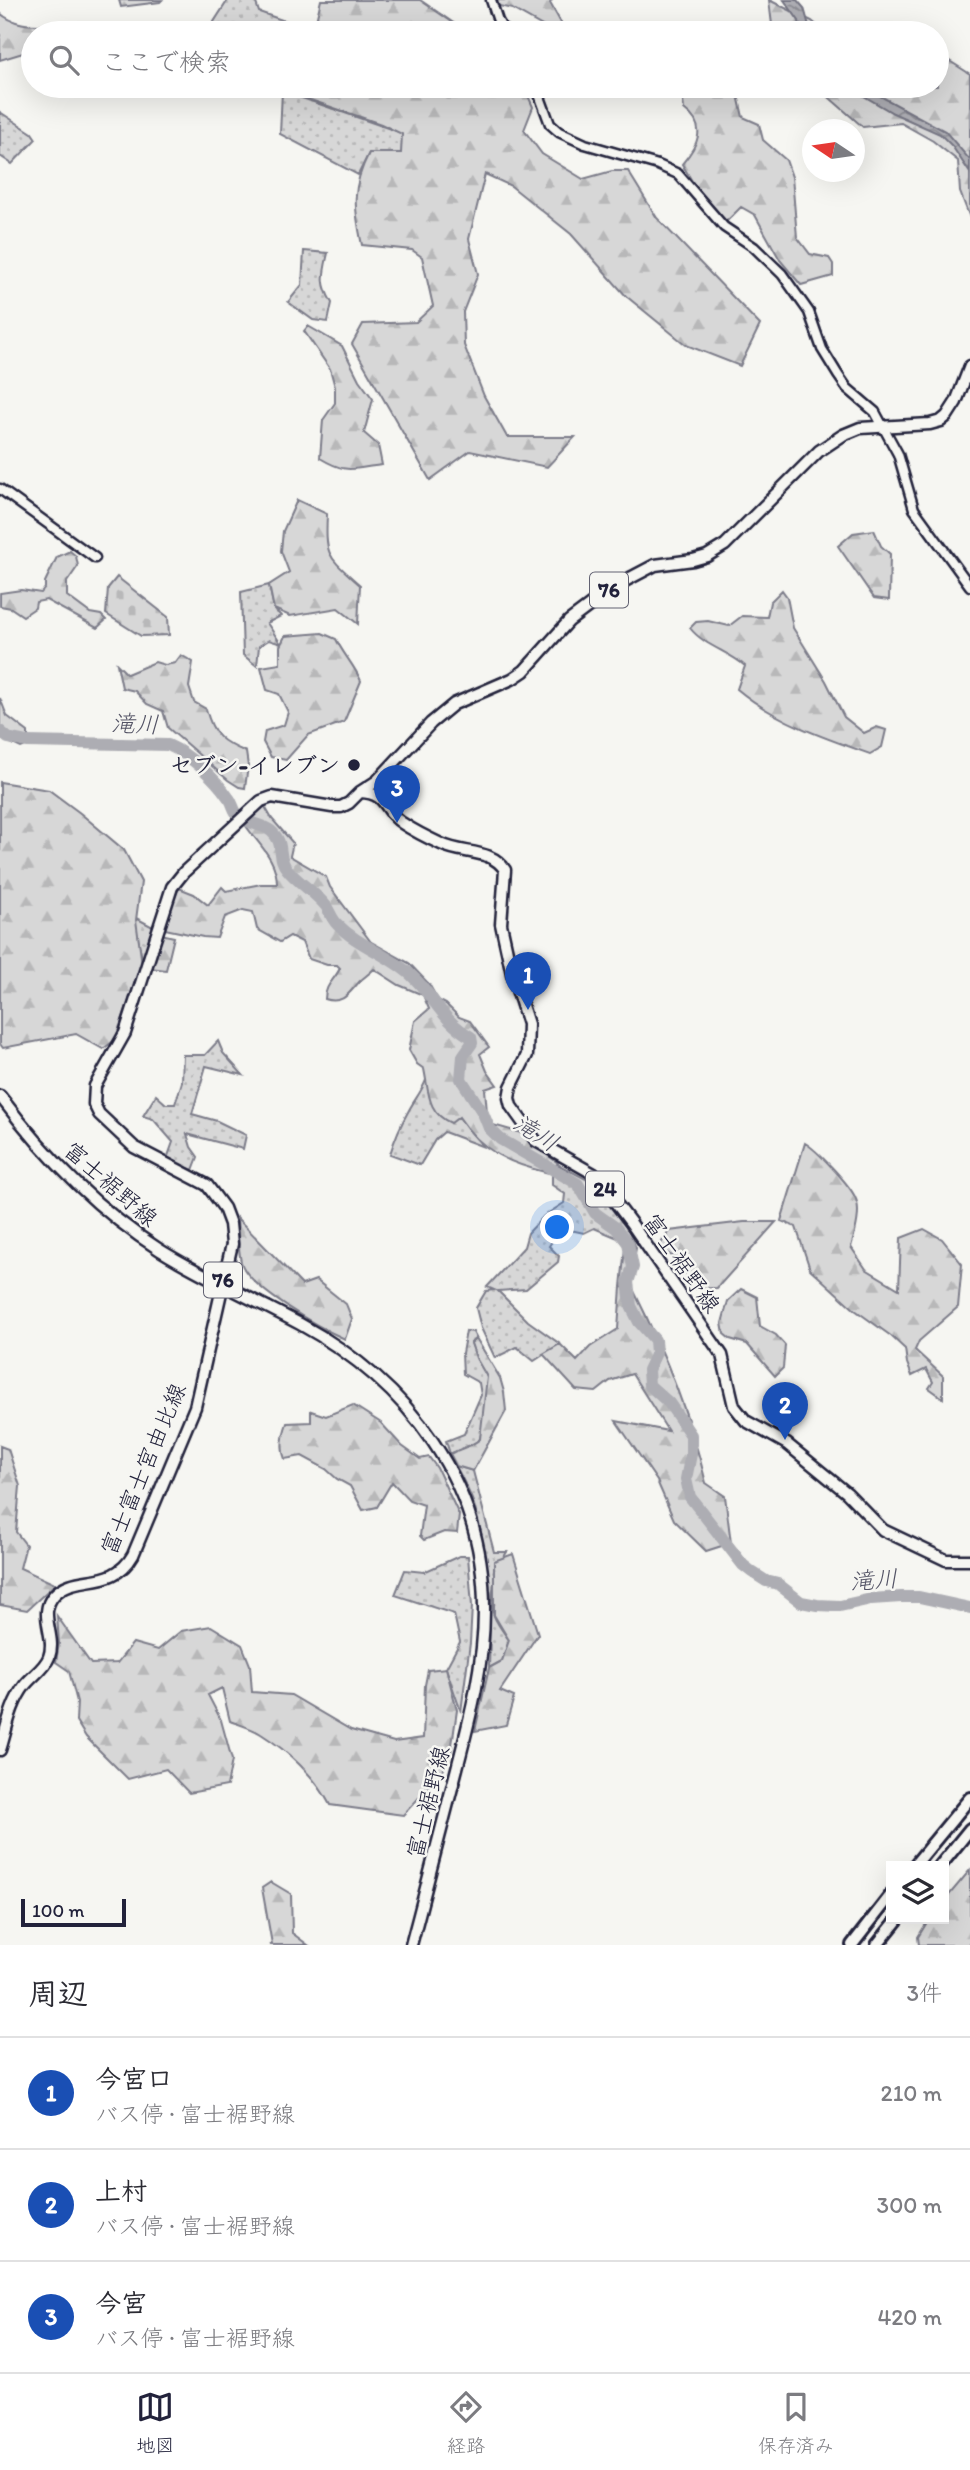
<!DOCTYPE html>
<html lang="ja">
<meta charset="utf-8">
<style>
:root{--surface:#fff;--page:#f7f7f7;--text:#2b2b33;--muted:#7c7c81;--line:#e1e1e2;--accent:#22223b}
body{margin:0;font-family:Itim,"Klee One",sans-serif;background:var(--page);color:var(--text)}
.controls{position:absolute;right:21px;bottom:21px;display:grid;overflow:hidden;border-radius:0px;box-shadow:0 7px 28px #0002}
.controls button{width:63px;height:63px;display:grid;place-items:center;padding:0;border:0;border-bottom:2px solid var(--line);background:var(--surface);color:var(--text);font:35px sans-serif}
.compass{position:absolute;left:802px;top:119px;width:63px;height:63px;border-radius:50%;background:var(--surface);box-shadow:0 7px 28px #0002;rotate:283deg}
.scale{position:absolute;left:21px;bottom:18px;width:105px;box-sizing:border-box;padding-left:7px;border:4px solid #22223b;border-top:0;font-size:19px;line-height:24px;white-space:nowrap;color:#22223b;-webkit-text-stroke:5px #f6f6f2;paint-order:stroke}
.you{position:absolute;left:558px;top:1228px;width:24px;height:24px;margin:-18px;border:5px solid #fff;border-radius:50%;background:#1a73e8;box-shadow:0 0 0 10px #1a73e833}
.badge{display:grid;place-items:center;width:46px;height:46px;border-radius:50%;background:var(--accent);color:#fff;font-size:23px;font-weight:700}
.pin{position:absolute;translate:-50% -58px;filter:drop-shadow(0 2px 4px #0008)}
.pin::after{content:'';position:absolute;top:37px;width:24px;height:21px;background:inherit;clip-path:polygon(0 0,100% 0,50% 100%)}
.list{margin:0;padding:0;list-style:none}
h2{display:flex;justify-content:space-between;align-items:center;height:91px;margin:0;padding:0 28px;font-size:30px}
h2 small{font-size:23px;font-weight:400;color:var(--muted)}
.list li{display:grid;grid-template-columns:46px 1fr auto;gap:21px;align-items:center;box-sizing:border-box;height:112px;padding:0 28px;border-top:2px solid var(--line)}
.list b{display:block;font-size:26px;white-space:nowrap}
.list p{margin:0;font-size:23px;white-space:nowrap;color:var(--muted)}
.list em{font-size:23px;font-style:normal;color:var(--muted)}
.icon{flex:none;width:38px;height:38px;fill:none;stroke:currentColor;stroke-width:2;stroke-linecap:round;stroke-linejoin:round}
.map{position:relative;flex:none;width:970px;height:1945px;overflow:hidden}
.search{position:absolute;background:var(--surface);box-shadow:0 7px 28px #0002;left:21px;right:21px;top:21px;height:77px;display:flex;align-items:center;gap:18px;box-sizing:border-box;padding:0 24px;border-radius:38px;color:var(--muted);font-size:26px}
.sheet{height:427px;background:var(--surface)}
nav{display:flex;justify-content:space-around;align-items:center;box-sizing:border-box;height:98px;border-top:2px solid var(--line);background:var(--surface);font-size:19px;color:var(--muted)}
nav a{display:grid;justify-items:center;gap:4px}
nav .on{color:var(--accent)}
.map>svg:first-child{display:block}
</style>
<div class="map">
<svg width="970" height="1945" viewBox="0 0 970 1945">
<defs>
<pattern id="grass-dots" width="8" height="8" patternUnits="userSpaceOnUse" patternTransform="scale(1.75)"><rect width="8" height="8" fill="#d7d7d7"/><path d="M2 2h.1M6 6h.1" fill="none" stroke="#b8b8b9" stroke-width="1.8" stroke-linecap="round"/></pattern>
<pattern id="forest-firs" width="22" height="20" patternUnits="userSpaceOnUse" patternTransform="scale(1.75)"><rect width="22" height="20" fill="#d7d7d7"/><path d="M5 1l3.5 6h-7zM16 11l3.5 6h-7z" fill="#b8b8b9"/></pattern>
<pattern id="cemetery-stones" width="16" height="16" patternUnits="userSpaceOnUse" patternTransform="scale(1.75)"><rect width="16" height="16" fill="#d7d7d7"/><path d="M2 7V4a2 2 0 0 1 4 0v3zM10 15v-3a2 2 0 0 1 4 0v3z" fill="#b8b8b9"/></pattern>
<pattern id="water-waves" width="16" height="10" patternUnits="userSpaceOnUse" patternTransform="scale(1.75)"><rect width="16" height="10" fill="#adadb3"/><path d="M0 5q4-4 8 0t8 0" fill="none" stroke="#8c8c93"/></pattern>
</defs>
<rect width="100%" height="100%" fill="#f6f6f2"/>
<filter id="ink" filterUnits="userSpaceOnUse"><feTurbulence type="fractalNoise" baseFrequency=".0143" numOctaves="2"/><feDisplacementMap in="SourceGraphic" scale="14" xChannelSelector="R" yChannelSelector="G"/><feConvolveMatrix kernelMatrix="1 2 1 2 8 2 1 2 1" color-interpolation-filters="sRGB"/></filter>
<g filter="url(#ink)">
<path fill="url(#grass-dots)" stroke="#7c7c89" stroke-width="2" d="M228,0H255L259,12L282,20L297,23L318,22L341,33H239L212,25Z
M282,91L402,133V153H369L358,175L280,134Z
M0,112L32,133L36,139L12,164L0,156Z
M304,251L328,253C323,275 320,283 332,303L328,322L313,320L288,302L302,285Z
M269,585L274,609L281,616L267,623L281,644L269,640L259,646L257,666L243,655L241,592Z
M136,918L153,927L143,963L135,925Z
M218,1041L223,1053L243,1075L206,1066L192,1114L217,1121L246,1135L243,1149L187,1134L191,1147L198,1157L193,1170L167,1159L173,1142L153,1119L143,1116L156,1095L166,1104H175L182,1082L183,1055H205Z
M426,1080C434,1095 449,1103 459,1117C467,1128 474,1137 484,1147L444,1132L435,1140L420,1165L390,1154C395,1138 401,1124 409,1110C415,1099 422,1091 426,1080Z
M557,1164L590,1181L629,1231L636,1248L634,1259L621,1287L625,1247L618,1238L594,1228L584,1233L561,1228L549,1246L559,1256L558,1262L526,1289L498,1291L528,1321L560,1344L534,1361L517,1347L495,1358L481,1328L476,1308L486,1291L494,1290L487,1287L524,1247L528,1233L544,1216L564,1203L565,1194L552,1185V1169Z
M466,1331L473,1332L476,1338L471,1343C474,1353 486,1371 487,1378C490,1395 483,1422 480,1439C471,1447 461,1448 450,1454L446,1441L464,1434L481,1395L479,1383L463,1374L462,1353Z
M456,1466L473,1471L494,1552H507C496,1567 488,1598 494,1616C497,1624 504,1633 509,1640L502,1661L489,1668C491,1613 490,1559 474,1505C470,1492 462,1479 456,1466Z
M459,1556H468L472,1606L470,1643L461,1712L446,1668L460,1642L454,1614L395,1595L405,1570L424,1572Z"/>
<path fill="url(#forest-firs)" stroke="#7c7c89" stroke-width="2" d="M119,0H162L160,2L121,7Z
M321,0H420L468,33H340L316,21Z
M493,0H552L550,3L566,32H553L512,9L495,5Z
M769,0L812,21L826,33H773Z
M0,13C20,31 48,22 72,27C78,28 84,31 89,33H33V50L0,60Z
M937,53L970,74V218L960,192L958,161L933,141L901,123L863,127L823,92L812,86H937Z
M285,86H524L533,107L524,130L542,154L583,179L612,171H628L657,218L760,325L740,366L686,345L626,296L571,234L511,186L485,174L469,239L478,274L463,312L464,345L484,396L507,437H575L547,467L470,451L430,480L352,344L363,324L416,322L433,306L422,257L412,250L362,245C354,207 351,188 369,153H401L402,134L381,124L284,91Z
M687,86H736L743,117L759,124L763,140L786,160L792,177L797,237L810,254L829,258L833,264V276L801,285L780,260L755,215L741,207L725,223L696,188L682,164C698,145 708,127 684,109L682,92Z
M308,326L342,346L359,380L373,399L364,433L378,445L382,465C353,468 348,475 320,458L323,420L335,403V387L330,369L304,331Z
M297,500L327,514C325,558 328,556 360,585L358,624L338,608L290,616L274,609L269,585L289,572L281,551L283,531Z
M874,530L881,546L890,554L889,600L874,598L838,546L853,533Z
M70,551L76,556L78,566L67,582V596L90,613L101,615L106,620L97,628L46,600L36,602L35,608L23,616L11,608L0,606V593L21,590L41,593L45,588V582L57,557Z
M782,590L787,597L793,628L826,681L844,717L864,733L877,727L886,730L882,747L870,754C824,738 775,721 737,689L745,666C728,651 704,646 690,628L696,622L708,621L729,626L742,616L767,617L770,602Z
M322,633L336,639C343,654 354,665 361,681L344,722L308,735L286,760L271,757L263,742L265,731L284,725L288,712L279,694L267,690L261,667L280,664V646L285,636Z
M181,655L193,662L189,687L194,702L206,709C213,736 222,742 246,752L248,766L245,788L239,787L228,780L168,728L163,711L147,704L135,691L122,688L117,664L127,674L155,662L165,665L175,663Z
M0,698L7,716L28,732V745L21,748L0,738Z
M0,782L49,790L80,813L124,850L141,882L136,920L142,964L115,1040L103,1049L76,1034L3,1048L0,1044Z
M264,805L272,819L293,843L290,856L326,877L330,887L371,942L409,963L429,984L438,1000L446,1004L459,1017L470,1021L489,1047L480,1054L487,1071L497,1085L485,1089L487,1112L493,1125L525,1134L534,1145L558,1163L549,1173C510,1164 482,1152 459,1117L451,1123C427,1113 429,1092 424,1069L417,1064L409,1050L415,1021L429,1009L423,995L399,985L374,969C369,974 364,977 360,981C349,993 343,1005 325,999C325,984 335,980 340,968L337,965H327L309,959L302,942L290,936L280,942L257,929L253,912L243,910L225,917L217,938L203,937L165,929L171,906L179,888L194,894L208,905L222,887L226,891L261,884H277C277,859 259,845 246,826L255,812Z
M161,934L174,937L166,970L150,968Z
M805,1143C817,1150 849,1184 855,1197C862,1210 855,1233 851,1247L866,1269L899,1289L901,1238L924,1229L942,1239L962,1264L958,1307L919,1341L915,1350L943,1376V1398L929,1388L933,1382L926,1369L912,1376L907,1363L905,1349L891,1336L855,1310L810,1269L796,1227L781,1221Z
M237,1218L302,1285L316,1280L346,1304L352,1319L345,1339C320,1328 248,1288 241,1262C238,1248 238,1232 237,1218Z
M744,1222H776L717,1288L692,1289L681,1261L658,1248L669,1231Z
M621,1287L633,1289C664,1351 690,1415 706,1483L725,1496L731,1543L706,1551L674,1520L657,1481L616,1421L668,1431L632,1374L610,1381L596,1392L576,1390L543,1354L560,1344L577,1361L590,1347L618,1329Z
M741,1289L757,1297L760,1326L776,1335L785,1345L783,1368L775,1376L747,1344L730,1339L724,1334L722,1323L728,1301Z
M476,1338L500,1378L504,1392L506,1411L473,1471L456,1466L450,1454C461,1448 471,1447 480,1439L487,1377L476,1358L471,1343Z
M353,1405L381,1423L402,1446L420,1459L429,1457L437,1468L459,1515L457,1533L444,1532L424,1540L420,1536L424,1505L409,1500L392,1482L377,1507L363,1510L350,1486L337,1479L326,1469L302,1456L285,1459C280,1448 283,1434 287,1423L311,1422V1411L326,1416Z
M0,1446L8,1449L20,1486L16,1532L26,1545L20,1568L55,1584L27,1610L0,1605Z
M513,1554L538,1634L500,1691L514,1697L506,1725L475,1731L489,1668L502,1661L509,1640L494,1615V1561Z
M57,1616L91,1664L117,1663L133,1643L158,1650L181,1631L211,1626L242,1645L250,1665L252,1692L291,1695L351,1730L394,1742L423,1738L425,1685L428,1670L446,1668L457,1710L451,1752L442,1773L403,1815L330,1805C315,1776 288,1751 261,1734C252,1728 240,1725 230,1721L222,1688L208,1695L221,1720L232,1760L227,1786L189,1793L166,1769L128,1779L86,1737L76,1721L77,1702L69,1671L56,1662L59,1643Z
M970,1870V1945H919L918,1937L929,1919H944V1901Z
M271,1882L291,1894L292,1933L308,1945H270L272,1944L262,1888Z"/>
<path fill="url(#cemetery-stones)" stroke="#7c7c89" stroke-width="2" d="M117,577L168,617L169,635L141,636L106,614L108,588Z"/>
<path fill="url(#water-waves)" stroke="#757583" stroke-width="2" d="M784,0H797L804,8L811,33H801L799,21Z
M847,86H862L945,131L970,160V173L952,146L940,134L893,113Z"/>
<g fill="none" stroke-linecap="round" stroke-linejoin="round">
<path stroke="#adadb3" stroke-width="12" d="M0,731L8,738L27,742L168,745C189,754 215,778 228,797C233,802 233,810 238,815C248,825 261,823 271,831C286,844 276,856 287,869C298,883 315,892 326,906C330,912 332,919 337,924C358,946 390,955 412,976C434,996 442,1021 471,1037L472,1043L463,1056L461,1079L483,1113L489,1128L500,1139L578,1184L595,1213L616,1228L628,1243L633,1267L628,1282L631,1306L639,1322L655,1340L656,1353L648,1370L649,1385L669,1403L691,1435V1454L686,1479L690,1497L743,1565L752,1572L766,1581L778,1584L801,1602L817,1605L840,1606L871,1599L901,1597H919L970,1608"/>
<g stroke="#22223b" stroke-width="13">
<path id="tertiary" d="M491,0L498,21L505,33
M536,86L550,124L559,132L585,144L658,165L678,174L724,227L754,247L782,274L809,312L822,349L838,375L847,388L875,412L898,454L914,509L970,586
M0,489L95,558"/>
</g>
<g stroke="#22223b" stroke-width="15">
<path id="primary" d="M360,792C389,793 383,811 402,823C414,831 428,838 441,844C463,855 491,848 505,870L501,924L512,974L528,1024L527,1055L511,1087L509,1098L511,1106L536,1141L594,1174L631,1223L722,1355L734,1406L746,1421L787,1444L847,1493L883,1530L946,1560H970
M0,1096C45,1156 97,1210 160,1250C205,1278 254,1299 300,1324C408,1383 485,1483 484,1611C484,1667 469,1722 455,1776C440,1833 426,1889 411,1945
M0,1750C7,1728 10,1705 25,1685C32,1676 45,1668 49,1657C57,1636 37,1614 54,1595C76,1571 112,1592 133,1555L195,1407L232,1244L230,1224L224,1208L207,1185L134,1147L99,1114L94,1104L95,1086L125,1033L172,887L184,872L261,801L272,797L332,807H341L349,803L360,792L377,781L431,723L454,704L512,679L524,671L569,621L617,585L655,565L693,560L707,556L725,545L819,451L843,435L860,428L930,424L941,421L947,416L956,402L970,366"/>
</g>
<g stroke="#22223b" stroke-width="16">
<path id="motorway" d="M914,1866L970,1798
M940,1866L970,1829
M852,1945L891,1895
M877,1945L898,1919"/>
</g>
<use href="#tertiary" stroke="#f6f6f2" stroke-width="8"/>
<use href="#primary" stroke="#f6f6f2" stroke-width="10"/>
<use href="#motorway" stroke="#f6f6f2" stroke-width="10"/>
</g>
</g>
<circle fill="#22223b" stroke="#f6f6f2" stroke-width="2.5" cx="354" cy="765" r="7"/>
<g text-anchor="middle" stroke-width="5" stroke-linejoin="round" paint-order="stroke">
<g fill="#f6f6f2" stroke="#626272" stroke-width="2">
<rect x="590" y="572.5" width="38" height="35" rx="5"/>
<rect x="586" y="1171.5" width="38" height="35" rx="5"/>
<rect x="204" y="1262.5" width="38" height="35" rx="5"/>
</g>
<g font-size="21" font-weight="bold" fill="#22223b">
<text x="609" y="597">76</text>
<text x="605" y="1196">24</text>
<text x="223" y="1287">76</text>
</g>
<g font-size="23" font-weight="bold" fill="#22223b" stroke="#f6f6f2" text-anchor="end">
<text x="340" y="773">セブン-イレブン</text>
</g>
<g font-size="23" fill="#22223b" stroke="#f6f6f2">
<text transform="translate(111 1184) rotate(41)" y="8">富士裾野線</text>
<text transform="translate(682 1263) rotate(55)" y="8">富士裾野線</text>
<text transform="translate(143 1469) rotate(-67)" y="8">富士富士宮由比線</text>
<text transform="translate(428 1802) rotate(-76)" y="8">富士裾野線</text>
</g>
<g font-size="24" font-style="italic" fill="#535365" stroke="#f6f6f2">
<text transform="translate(135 724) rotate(2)" y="8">滝川</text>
<text transform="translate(536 1133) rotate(32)" y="8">滝川</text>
<text transform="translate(874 1580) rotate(-4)" y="8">滝川</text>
</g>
</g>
</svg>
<div class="controls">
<button><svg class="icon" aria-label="layers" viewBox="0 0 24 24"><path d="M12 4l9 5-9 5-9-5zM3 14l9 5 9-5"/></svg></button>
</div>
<svg class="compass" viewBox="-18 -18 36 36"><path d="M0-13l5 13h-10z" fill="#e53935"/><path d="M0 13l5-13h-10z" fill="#7c7c81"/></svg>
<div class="scale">100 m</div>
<div class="you"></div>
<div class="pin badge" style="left:528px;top:1010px;background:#1a4fb4">1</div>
<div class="pin badge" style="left:785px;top:1440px;background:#1a4fb4">2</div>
<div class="pin badge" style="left:397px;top:823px;background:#1a4fb4">3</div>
<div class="search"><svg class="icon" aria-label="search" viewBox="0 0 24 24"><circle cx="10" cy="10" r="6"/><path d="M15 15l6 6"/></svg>ここで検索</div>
</div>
<section class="sheet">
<h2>周辺<small>3件</small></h2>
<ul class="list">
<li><span class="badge" style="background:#1a4fb4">1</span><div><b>今宮口</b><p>バス停 · 富士裾野線</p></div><em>210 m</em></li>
<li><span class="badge" style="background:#1a4fb4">2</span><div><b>上村</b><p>バス停 · 富士裾野線</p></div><em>300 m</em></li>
<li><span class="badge" style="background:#1a4fb4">3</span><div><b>今宮</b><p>バス停 · 富士裾野線</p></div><em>420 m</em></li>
</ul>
</section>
<nav>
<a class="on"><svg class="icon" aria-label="map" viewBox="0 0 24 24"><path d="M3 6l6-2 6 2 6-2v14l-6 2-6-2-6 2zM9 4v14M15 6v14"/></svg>地図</a>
<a><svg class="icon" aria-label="directions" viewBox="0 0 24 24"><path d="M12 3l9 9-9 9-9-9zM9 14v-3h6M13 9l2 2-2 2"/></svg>経路</a>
<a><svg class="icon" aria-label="saved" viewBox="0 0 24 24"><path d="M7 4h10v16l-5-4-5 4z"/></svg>保存済み</a>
</nav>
